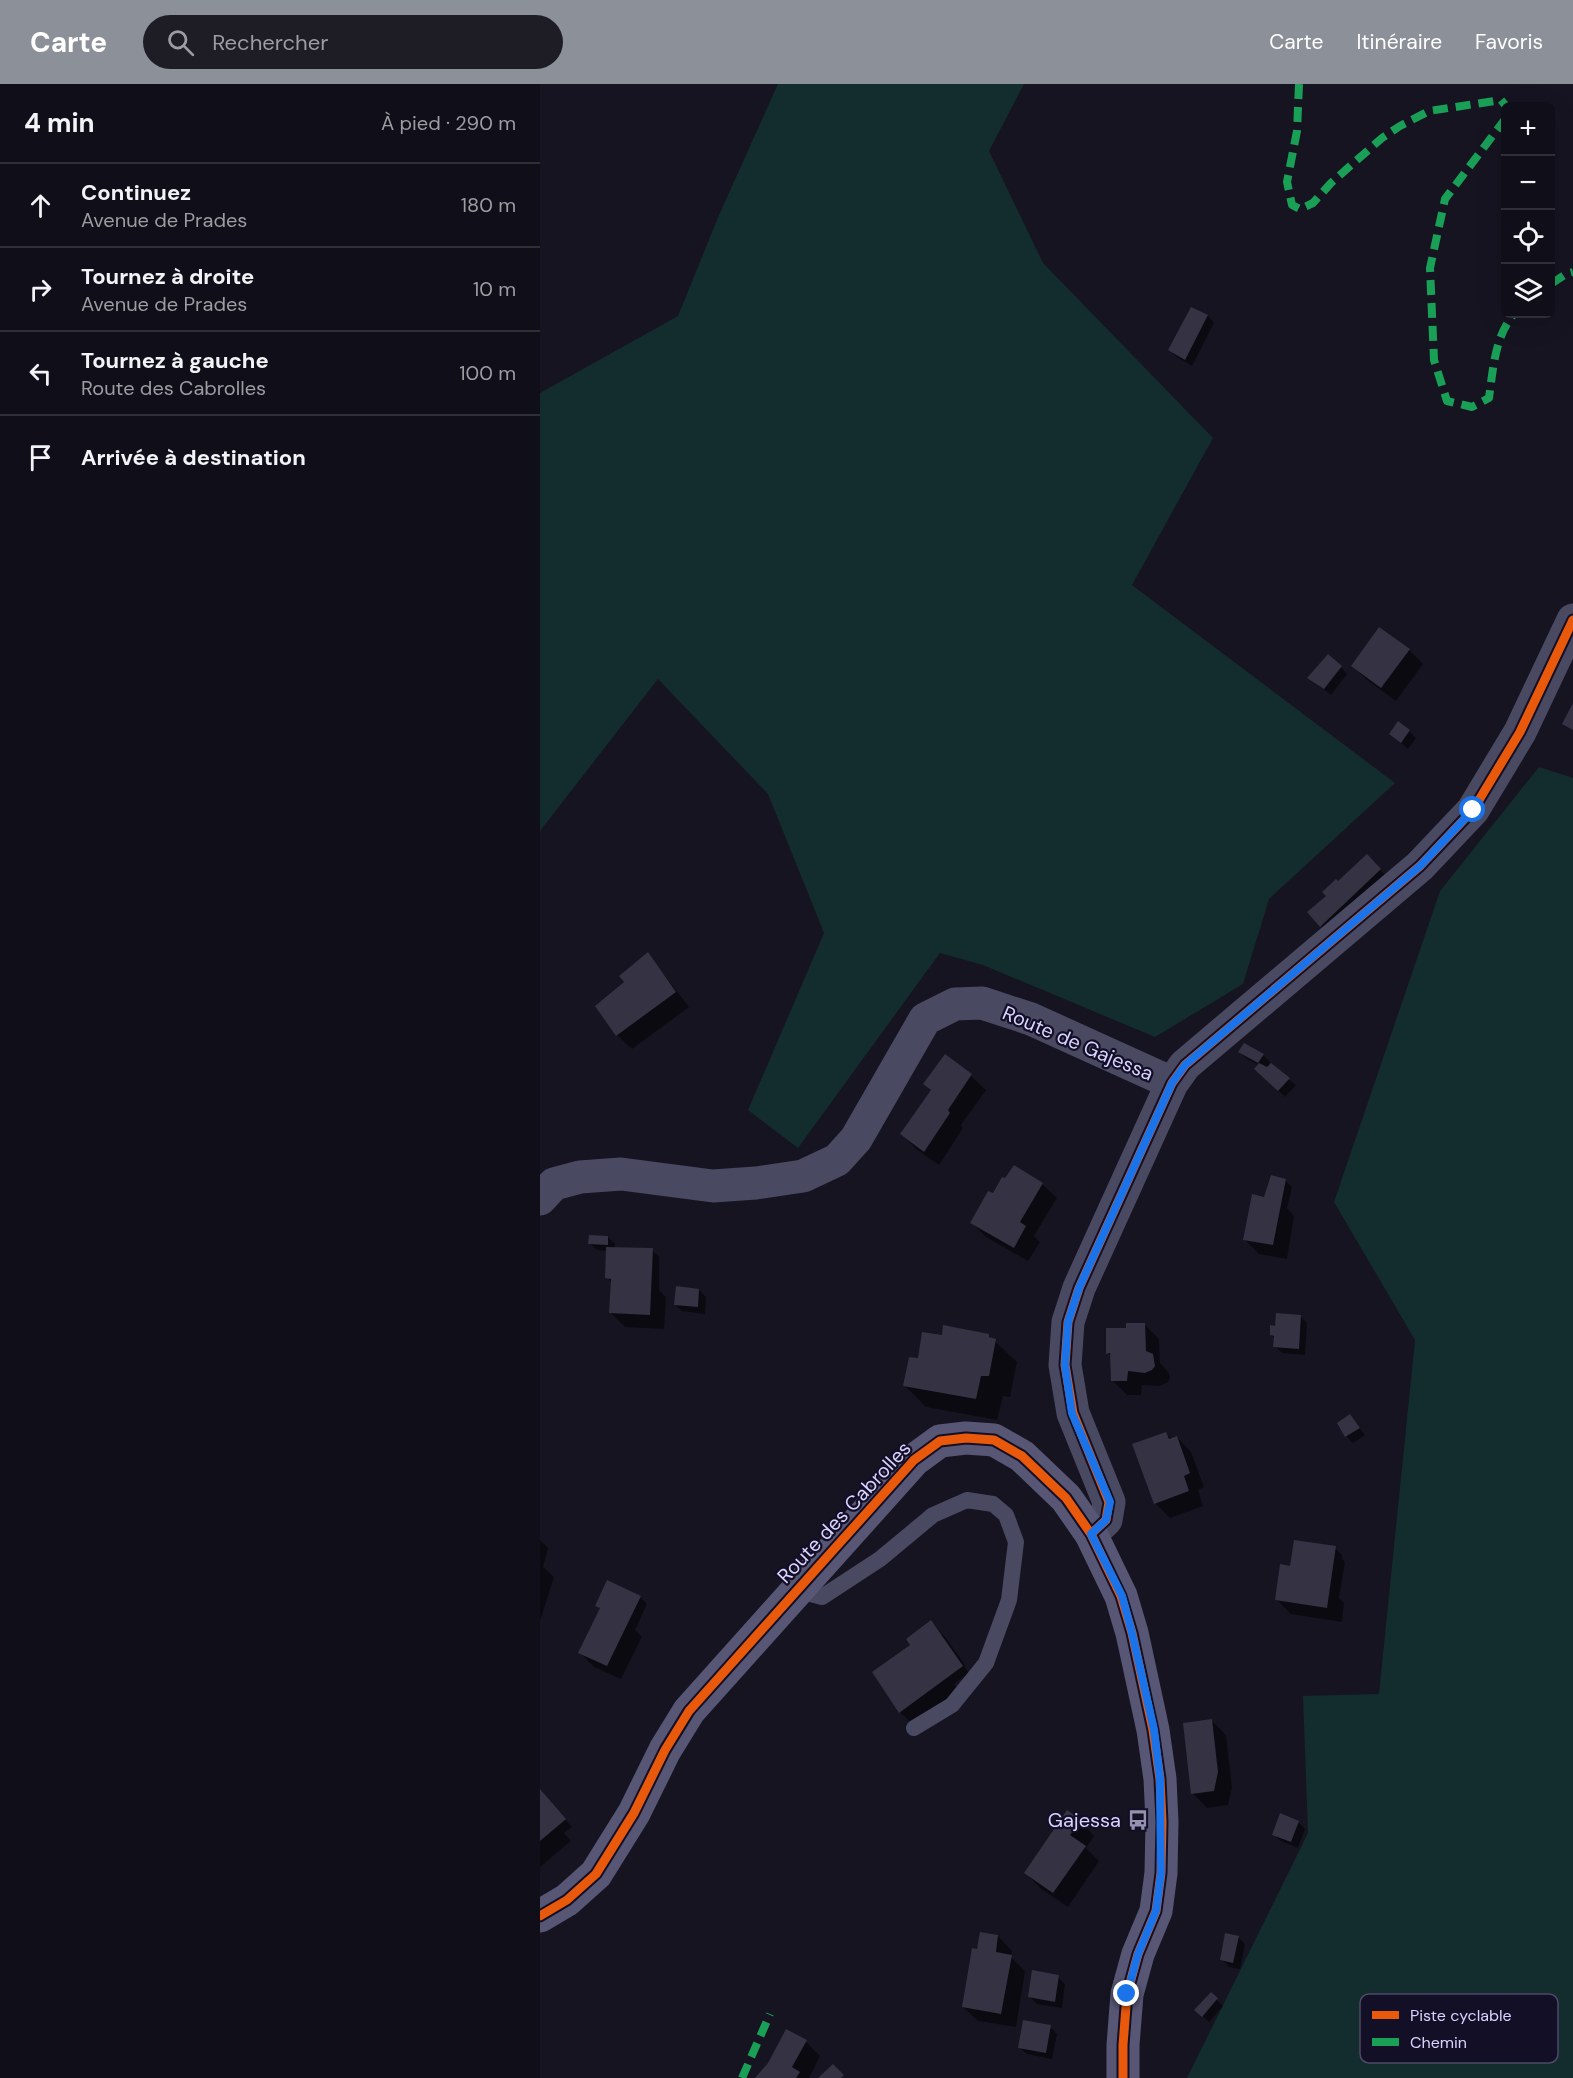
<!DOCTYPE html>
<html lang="fr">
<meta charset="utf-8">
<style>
:root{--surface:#100f19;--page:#1e1d26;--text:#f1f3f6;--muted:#9c9ca2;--line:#302f38;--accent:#8c9099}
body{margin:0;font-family:"DM Sans",sans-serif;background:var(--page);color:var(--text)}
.controls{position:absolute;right:18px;top:18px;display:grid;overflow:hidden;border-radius:9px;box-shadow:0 6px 24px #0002}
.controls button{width:54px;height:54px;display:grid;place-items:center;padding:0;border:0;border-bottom:2px solid var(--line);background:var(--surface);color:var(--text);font:30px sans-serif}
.stop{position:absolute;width:18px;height:18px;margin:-14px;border:4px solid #1a73e8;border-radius:50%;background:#fff}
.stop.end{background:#1a73e8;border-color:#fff;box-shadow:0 2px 6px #0008}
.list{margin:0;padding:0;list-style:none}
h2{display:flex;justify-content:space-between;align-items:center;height:78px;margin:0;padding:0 24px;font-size:26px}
h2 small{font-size:20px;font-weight:400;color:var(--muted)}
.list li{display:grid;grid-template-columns:39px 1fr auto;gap:18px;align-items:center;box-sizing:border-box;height:84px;padding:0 24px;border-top:2px solid var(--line)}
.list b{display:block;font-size:22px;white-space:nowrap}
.list p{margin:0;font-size:20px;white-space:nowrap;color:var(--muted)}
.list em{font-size:20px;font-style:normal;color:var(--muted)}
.icon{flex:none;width:33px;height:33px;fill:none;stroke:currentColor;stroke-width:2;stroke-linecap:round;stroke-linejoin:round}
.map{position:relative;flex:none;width:1033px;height:1994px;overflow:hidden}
header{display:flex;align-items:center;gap:36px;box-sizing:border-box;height:84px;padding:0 30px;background:var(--accent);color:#fff}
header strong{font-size:28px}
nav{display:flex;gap:33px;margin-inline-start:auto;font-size:21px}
.search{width:420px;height:54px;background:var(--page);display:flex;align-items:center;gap:15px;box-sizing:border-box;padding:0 21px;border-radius:33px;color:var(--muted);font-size:22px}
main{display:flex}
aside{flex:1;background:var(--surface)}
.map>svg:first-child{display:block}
</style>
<header>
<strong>Carte</strong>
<div class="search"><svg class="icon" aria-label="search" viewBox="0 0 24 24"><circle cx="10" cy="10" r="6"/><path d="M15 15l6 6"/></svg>Rechercher</div>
<nav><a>Carte</a><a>Itinéraire</a><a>Favoris</a></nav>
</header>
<main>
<aside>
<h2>4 min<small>À pied · 290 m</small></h2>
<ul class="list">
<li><svg class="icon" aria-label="ahead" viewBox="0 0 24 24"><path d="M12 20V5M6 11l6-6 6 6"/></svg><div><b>Continuez</b><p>Avenue de Prades</p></div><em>180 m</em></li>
<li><svg class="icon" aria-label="right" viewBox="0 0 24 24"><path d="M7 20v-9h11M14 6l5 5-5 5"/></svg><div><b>Tournez à droite</b><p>Avenue de Prades</p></div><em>10 m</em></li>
<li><svg class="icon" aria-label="left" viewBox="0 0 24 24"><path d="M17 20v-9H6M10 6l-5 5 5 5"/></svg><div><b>Tournez à gauche</b><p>Route des Cabrolles</p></div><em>100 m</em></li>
<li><svg class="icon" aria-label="arrive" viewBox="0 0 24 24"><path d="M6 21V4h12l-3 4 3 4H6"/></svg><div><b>Arrivée à destination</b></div></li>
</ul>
</aside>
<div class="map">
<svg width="1033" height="1994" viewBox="0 0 1033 1994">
<rect width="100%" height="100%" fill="#161421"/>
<path fill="#132c2d" d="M238,0H484L449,67L503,179L673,354L592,501L855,699L729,815L703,900L615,953L443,881L400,869L258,1064L208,1026L284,849L228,710L118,595L0,747V309L138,232L179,131Z
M999,683L1033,694V1994H647L768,1749L763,1612L839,1610L875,1256L794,1118L900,807Z"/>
<path fill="#0007" d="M652,225L668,232L674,239L652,282L637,273L630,266Z
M869,566L883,580L856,617L827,596L813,582Z
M801,583L807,590L791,611L770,594Z
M869,647L876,654L868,665L851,650Z
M827,772L854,800L787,849L781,842L788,812L798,799Z
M108,870L149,923L92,965L77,951L57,922L86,899Z
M700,968L723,971L730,978L729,980L756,1001L745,1013L716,985L719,981L707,975Z
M405,972L431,992L446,1006L421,1041L423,1044L399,1081L376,1065L362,1050L392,1007L385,1000Z
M745,1096L752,1103L747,1124L754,1132L747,1175L719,1170L704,1155L725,1114Z
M502,1100L517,1114L494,1152L500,1158L488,1177L446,1153L432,1139L453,1111Z
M68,1153L75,1160L74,1165L112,1166L119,1173V1206L126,1213L124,1245L85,1243L71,1229L72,1199L67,1193L68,1167L57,1166L50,1160Z
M159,1206L166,1213L165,1230L142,1227L135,1221Z
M760,1232L767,1239L765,1271L742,1269L735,1262L736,1255L731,1251L736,1243Z
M605,1241L619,1255L620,1279L629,1289L630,1294L628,1298L620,1302L602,1301L601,1311H587L572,1296V1273L568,1269L588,1245Z
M448,1251L477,1278L470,1313L463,1312L457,1336L386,1323L365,1302L403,1253Z
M810,1332L825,1351L813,1359L806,1352Z
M626,1350L632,1355L637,1353L651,1368L664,1403L658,1406L663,1422L630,1434L615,1419Z
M0,1456L8,1464L3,1483L14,1493L0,1537Z
M795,1464L802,1471V1475L805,1478L799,1514L804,1519L802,1538L751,1530L736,1515L752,1484Z
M100,1513L107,1520L95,1546L102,1553L81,1595L54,1583L40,1569L61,1525L57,1521Z
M391,1538L405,1553L425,1581L424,1582L429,1589L414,1600L420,1609L374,1642L360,1628L372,1562Z
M672,1637L686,1651L692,1704L688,1721L667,1724L652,1709Z
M0,1707L32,1743L24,1749L31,1757L0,1783Z
M540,1737L554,1752L546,1764L559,1777L528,1823L500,1804L486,1789Z
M758,1738L765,1745L758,1764L741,1757L734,1751Z
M458,1852L472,1867L471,1873L485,1887L476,1943L438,1937L423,1923Z
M698,1853L705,1860L700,1885L689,1883L682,1876Z
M518,1893L525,1900L522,1924L497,1920L490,1913Z
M671,1910L683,1922L669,1938L656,1926Z
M510,1943L517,1950L512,1975L487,1970L480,1964Z
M266,1958L280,1972L269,1994H217Z"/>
<path fill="#343243" d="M651,223L668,231L645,276L628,266Z
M839,543L870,565L841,604L811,582Z
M788,570L802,582L784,605L767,594Z
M1033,619V646L1022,640Z
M858,637L870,646L861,659L849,650Z
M827,770L841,785L780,843L767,828L786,812L782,808L796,795L798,797Z
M108,868L136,908L76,952L55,922L84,898L79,892Z
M704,959L724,970L718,979L698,968Z
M405,970L432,990L408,1026L410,1029L384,1068L360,1050L391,1006L383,1000Z
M719,979L727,983L731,979L750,994L738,1007L714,985Z
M474,1081L503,1099L480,1138L486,1142L474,1164L430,1139L448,1107L453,1109L462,1093L465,1094Z
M731,1091L746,1095L733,1161L703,1156L712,1110L724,1113Z
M49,1151L68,1152V1161L48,1160Z
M66,1163L113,1164L110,1231L69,1229L71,1195L65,1194Z
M136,1202L159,1205L158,1223L134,1221Z
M736,1229L761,1231L759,1265L733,1263L734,1252L730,1251V1241L735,1242Z
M586,1239H605L606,1267L613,1270L615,1282L612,1286L605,1289L588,1287L587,1297H571L570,1269L566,1270V1244H586Z
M403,1241L449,1250V1253L456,1255L449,1292H441L436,1315L363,1302L369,1273L378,1274L382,1248L402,1251Z
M810,1330L820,1344L805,1353L797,1339Z
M626,1348L629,1355L637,1352L650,1389L644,1392L649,1407L614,1420L592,1360Z
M754,1456L796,1462L787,1524L735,1516L740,1480L750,1482Z
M67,1496L101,1512L67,1582L38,1569L60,1524L55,1522Z
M391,1536L423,1582L359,1629L332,1588L370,1561L366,1555Z
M672,1635L678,1688L674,1707L651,1710L643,1639Z
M0,1705L26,1735L0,1757Z
M527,1726L541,1736L530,1751L546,1762L513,1809L484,1789Z
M740,1729L759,1737L751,1758L732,1751Z
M440,1848L458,1851L456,1868L472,1871L461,1930L422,1923L432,1864L437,1865Z
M685,1849L699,1852L693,1879L680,1876Z
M492,1886L519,1891L515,1918L488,1913Z
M671,1908L678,1914L662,1933L654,1926Z
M483,1936L511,1941L506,1969L478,1964Z
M246,1945L267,1956L252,1983L260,1988L256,1994H215L228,1979Z
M293,1980L304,1991L301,1994H278Z"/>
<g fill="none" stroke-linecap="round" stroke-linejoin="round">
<path stroke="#4a4962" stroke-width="16" d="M255,1506L282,1513L340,1475L393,1431L427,1416L453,1420L466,1431L476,1458L469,1516L446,1579L412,1621L374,1644"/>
<path stroke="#4a4962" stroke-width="33" d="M0,1115L14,1100L40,1093L81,1090L173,1102L216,1099L263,1092L297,1076L316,1055L385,935L415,920L442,919L491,935L632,999
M551,1450L566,1436L569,1418L533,1329L525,1281L528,1238L539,1204L632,999L645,981L880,782L933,726L980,648L1033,536"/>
<path stroke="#575674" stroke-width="33" d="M0,1832L27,1816L56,1790L94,1729L125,1666L149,1627L374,1376L400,1357L426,1354L454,1356L482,1372L526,1414L551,1450L581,1512L592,1549L613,1646L620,1695L622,1738L621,1789L616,1827L598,1870L587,1910L583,1961V1994"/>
<path stroke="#1a9f57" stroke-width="8" stroke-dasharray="15 8" stroke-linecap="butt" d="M759,0L757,47L747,98L752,121L760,125L773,119L791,99L842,54L860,42L889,27L961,16L966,22
M966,34L905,115L890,184L894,276L907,317L932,323L949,314C953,285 955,252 974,230
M1011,200L1026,190L1033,188
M202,1994L230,1930"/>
<g stroke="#130f26" stroke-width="13">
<path id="cycleway" d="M551,1450L566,1436L569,1418L533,1329L525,1281L528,1238L539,1204L632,999L645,981L880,782L933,726L980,648L1033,536
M0,1832L27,1816L56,1790L94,1729L125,1666L149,1627L374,1376L400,1357L426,1354L454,1356L482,1372L526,1414L551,1450L581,1512L592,1549L613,1646L620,1695L622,1738L621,1789L616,1827L598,1870L587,1910L583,1961V1994"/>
</g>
<use href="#cycleway" stroke="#e8590c" stroke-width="9"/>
</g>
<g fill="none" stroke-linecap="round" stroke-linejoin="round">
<path stroke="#1a73e8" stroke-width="8" d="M587,1910L598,1870L616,1827L621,1789L620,1695L614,1646L592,1549L582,1512L551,1450L566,1436L570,1418L532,1329L525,1281L528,1238L539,1204L632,999L645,981L880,782L933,726"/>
</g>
<defs>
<g id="bus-bare" transform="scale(1.62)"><path d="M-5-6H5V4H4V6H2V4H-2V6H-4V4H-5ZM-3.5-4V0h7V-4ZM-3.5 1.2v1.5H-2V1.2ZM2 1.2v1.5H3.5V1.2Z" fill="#9591b1" stroke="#130f26" stroke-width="2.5" paint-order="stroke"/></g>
</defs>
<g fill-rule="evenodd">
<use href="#bus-bare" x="598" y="1736"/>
</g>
<g text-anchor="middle" stroke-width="4.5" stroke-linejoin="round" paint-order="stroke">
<g font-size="20" fill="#d9d4ff" stroke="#130f26">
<text transform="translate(538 959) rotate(23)" y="7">Route de Gajessa</text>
<text transform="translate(304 1428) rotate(-47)" y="7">Route des Cabrolles</text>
</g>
<g font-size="20" fill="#d9d4ff" stroke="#130f26" text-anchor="end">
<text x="581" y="1743">Gajessa</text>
</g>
</g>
<rect x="820" y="1910" width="198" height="69" rx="9" fill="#130f26" stroke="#4e4a67" stroke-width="1.5"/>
<rect x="832" y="1927" width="27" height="8" fill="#e8590c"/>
<rect x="832" y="1954" width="27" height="8" fill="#1a9f57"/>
<g font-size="16" fill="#d9d4ff">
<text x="870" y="1937">Piste cyclable</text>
<text x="870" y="1964">Chemin</text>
</g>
</svg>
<div class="controls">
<button>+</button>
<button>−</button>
<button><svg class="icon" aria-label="locate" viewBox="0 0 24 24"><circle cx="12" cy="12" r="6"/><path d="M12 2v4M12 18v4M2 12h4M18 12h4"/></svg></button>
<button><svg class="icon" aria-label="layers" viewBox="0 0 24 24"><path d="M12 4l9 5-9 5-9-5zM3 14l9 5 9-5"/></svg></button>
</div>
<div class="stop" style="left:933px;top:726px"></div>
<div class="stop end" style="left:587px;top:1910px"></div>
</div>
</main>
